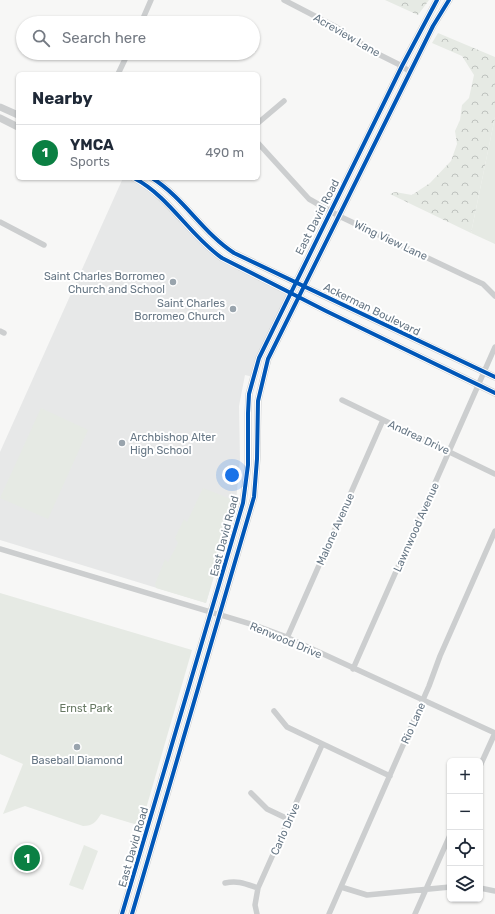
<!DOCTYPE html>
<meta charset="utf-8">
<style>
:root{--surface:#fff;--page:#f6f6f7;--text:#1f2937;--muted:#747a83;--line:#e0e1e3;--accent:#0b8043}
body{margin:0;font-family:Rubik,sans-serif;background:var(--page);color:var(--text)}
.controls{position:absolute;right:12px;bottom:12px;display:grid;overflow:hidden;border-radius:6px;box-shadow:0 1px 3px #0004}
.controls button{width:36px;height:36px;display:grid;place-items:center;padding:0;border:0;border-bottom:1px solid var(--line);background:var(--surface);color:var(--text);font:20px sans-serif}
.you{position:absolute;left:232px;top:475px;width:14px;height:14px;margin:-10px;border:3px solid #fff;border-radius:50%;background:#1a73e8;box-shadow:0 0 0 6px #1a73e833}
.badge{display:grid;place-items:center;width:26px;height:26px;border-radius:50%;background:var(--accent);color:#fff;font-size:13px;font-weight:700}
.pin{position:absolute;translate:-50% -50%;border:2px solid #fff;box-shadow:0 1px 4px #0006}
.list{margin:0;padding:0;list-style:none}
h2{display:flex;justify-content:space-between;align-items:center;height:52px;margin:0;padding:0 16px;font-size:17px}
h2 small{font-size:13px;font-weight:400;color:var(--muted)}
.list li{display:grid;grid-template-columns:26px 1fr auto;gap:12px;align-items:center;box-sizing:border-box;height:56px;padding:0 16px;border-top:1px solid var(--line)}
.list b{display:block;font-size:15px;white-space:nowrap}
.list p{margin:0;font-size:13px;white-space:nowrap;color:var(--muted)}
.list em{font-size:13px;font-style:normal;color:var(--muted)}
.icon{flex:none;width:22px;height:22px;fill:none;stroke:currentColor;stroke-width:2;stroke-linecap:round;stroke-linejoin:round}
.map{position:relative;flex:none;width:495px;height:914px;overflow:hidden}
.search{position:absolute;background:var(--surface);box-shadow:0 1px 3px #0004;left:16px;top:16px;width:244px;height:44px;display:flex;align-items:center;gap:10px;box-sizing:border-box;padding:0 14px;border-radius:22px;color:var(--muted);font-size:15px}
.panel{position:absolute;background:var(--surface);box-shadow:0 1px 3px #0004;left:16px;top:72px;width:244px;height:108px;border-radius:6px}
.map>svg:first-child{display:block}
</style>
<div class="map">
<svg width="495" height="914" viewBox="0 0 495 914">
<defs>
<pattern id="forest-crowns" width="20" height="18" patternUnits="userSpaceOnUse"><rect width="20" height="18" fill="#e6eae4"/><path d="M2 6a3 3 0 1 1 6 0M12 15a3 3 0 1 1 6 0" fill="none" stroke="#bec2be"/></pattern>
</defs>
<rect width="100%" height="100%" fill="#f7f7f6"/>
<path fill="#e7e8e8" d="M123,178H134L142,182L210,248L290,292L253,377L245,375L239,406L240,460L236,501L206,603L0,540V452Z"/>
<path fill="#e6eae4" d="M495,117V244L471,233Z
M41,408L88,430L48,519L0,498Z
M203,488L236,501L206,603L156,588L155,584L165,559L168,562L178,543L175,538L184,519L187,522Z
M0,593L192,650L141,826L101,814C96,822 93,826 83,826L25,806L3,814L23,764L0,754Z
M84,845L98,851L83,890L69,885Z"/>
<path fill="url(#forest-crowns)" d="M385,0H429L418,15Z
M438,33L495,57V117L471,233L390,194L395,192L412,195L430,183L451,161L457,144L455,131L460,120L462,105L469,98L474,75L462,56L432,43Z"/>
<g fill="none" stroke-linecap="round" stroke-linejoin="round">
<path stroke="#cccecf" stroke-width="5.5" d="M284,0L336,27L374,52L402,66L410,72
M141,23L151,0
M118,74L128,53
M258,123L284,101
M258,143L309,199L339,216L470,278L483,284L495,296
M0,222L44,245
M0,331L4,333
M342,400L495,474
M0,549L257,626L284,636L495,733
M287,638L383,420
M353,669L495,347
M274,711L287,727L390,776
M480,766L495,733
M251,793L267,809L288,819
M225,883C238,880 246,884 258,888
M341,887L367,895L450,887
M480,888L495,891
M257,914L255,905L258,888L322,745
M329,914L429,686L440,656L495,531
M415,914L450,835"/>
<path stroke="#cccecf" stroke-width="7" d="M0,107L18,115
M0,118L18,127
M134,178C170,197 189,235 222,258L326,311L495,393
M152,178C184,198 203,233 234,253L495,377
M122,914L243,503L248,465V413L249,394L259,358L402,66L437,0
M132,914L254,497L257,459L258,401L268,359L433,26L449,0"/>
<g stroke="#fff" stroke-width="6">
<path id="cycleway" d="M134,178C170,197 189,235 222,258L326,311L495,393
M152,178C184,198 203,233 234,253L495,377
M122,914L243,503L248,465V413L249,394L259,358L402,66L437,0
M132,914L254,497L257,459L258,401L268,359L433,26L449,0"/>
</g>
<use href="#cycleway" stroke="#0057b8" stroke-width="4"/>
</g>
<g fill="#99a4ad" stroke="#fff" stroke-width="1.5">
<circle cx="173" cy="282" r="4"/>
<circle cx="233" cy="309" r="4"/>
<circle cx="122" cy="443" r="4"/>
<circle cx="77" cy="747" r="4"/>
</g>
<g text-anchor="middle" stroke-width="4" stroke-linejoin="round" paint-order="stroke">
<g font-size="11" fill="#677785" stroke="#fff">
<text transform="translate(347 35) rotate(30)" y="4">Acreview Lane</text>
<text transform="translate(317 217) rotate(-63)" y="4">East David Road</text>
<text transform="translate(391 240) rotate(25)" y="4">Wing View Lane</text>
<text transform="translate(372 309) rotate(26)" y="4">Ackerman Boulevard</text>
<text transform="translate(419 437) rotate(25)" y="4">Andrea Drive</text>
<text transform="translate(416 527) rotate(-66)" y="4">Lawnwood Avenue</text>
<text transform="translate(335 529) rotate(-66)" y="4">Malone Avenue</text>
<text transform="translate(224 536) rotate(-75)" y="4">East David Road</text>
<text transform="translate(286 640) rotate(23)" y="4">Renwood Drive</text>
<text transform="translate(413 723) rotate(-66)" y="4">Rio Lane</text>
<text transform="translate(285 829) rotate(-66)" y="4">Carlo Drive</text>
<text transform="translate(133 847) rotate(-74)" y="4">East David Road</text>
</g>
<g font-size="11" fill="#677785" stroke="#fff" text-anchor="end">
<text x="165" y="280">Saint Charles Borromeo<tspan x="165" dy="13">Church and School</tspan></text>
<text x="225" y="307">Saint Charles<tspan x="225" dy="13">Borromeo Church</tspan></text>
<text x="130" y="441" text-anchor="start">Archbishop Alter<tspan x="130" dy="13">High School</tspan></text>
<text x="77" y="764" text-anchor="middle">Baseball Diamond</text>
</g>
<g font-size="11" fill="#667862" stroke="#fff">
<text x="86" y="712">Ernst Park</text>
</g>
</g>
</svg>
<div class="controls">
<button>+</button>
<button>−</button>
<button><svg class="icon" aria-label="locate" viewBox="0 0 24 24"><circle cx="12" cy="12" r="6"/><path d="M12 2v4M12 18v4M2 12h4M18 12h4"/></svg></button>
<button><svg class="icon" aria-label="layers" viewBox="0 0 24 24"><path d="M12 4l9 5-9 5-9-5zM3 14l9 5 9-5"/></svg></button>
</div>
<div class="you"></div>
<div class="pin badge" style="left:27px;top:858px">1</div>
<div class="search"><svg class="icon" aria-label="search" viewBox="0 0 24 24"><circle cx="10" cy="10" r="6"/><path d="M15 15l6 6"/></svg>Search here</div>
<section class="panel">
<h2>Nearby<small></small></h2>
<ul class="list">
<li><span class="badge">1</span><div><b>YMCA</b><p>Sports</p></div><em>490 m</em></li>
</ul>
</section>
</div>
